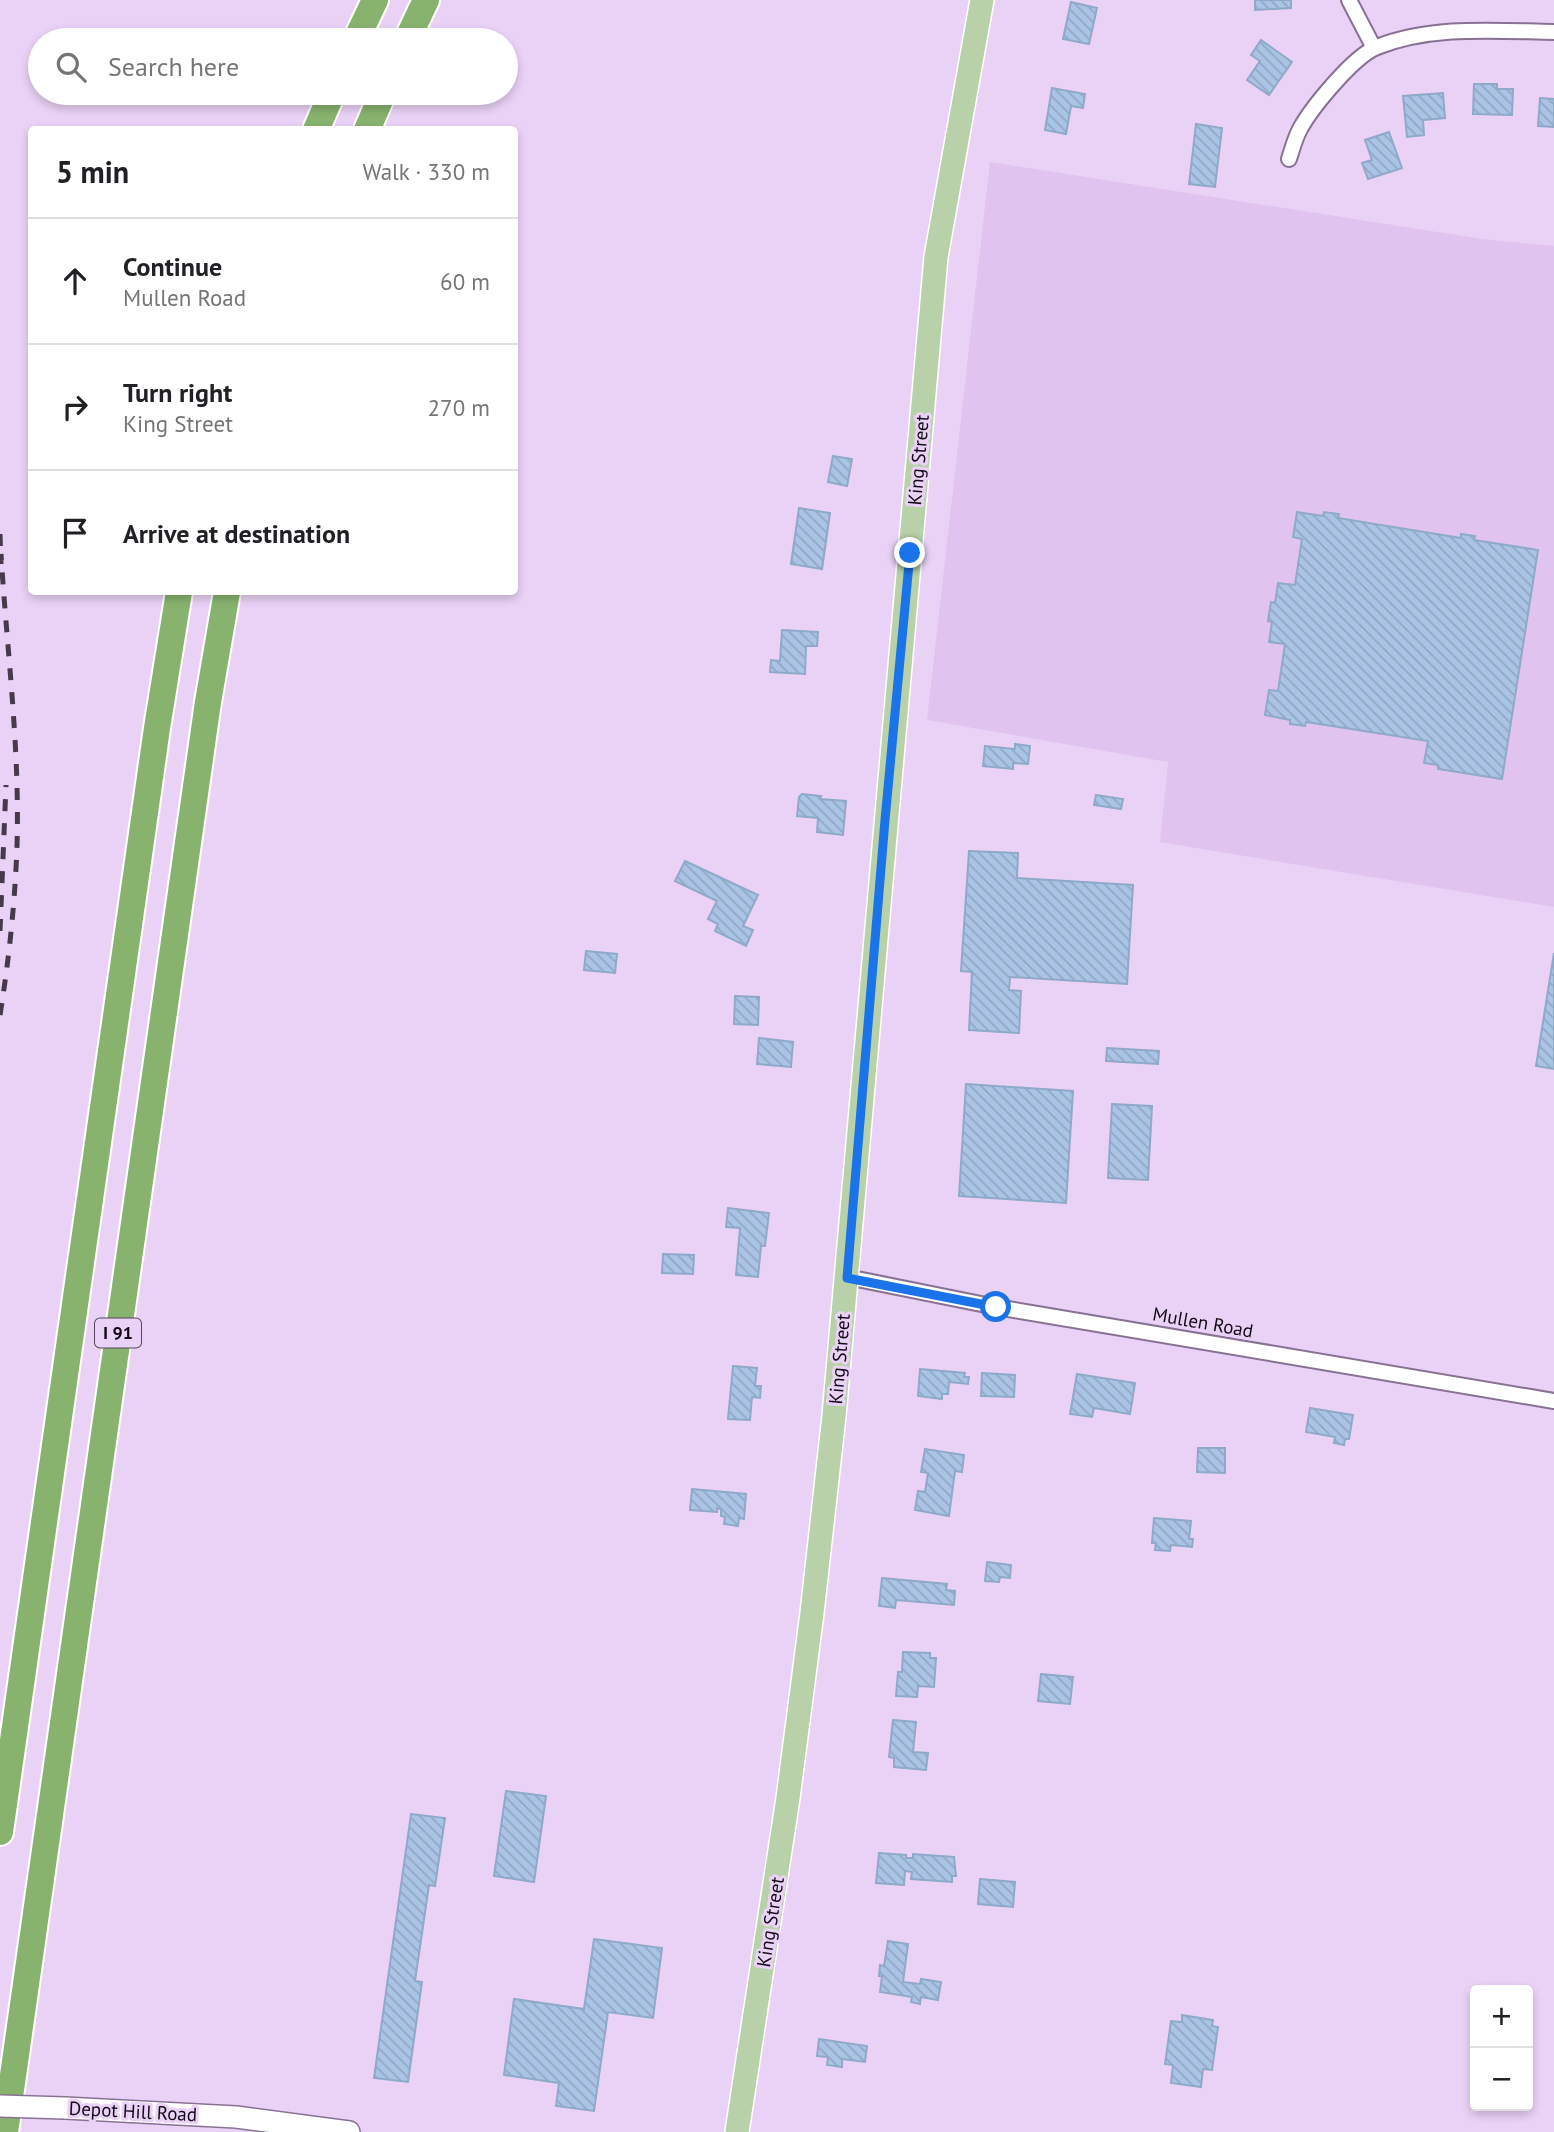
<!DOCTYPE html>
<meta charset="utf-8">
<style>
:root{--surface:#fff;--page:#f2f2f2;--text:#202124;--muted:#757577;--line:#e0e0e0}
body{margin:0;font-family:"PT Sans",sans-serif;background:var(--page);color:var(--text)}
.controls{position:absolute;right:21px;bottom:21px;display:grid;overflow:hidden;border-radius:7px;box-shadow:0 4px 10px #0003}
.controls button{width:63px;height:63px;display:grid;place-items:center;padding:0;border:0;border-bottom:2px solid var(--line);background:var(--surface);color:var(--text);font:35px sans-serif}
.stop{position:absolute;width:21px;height:21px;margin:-16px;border:5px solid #1a73e8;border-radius:50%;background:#fff}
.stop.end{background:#1a73e8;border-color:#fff;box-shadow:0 2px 7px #0008}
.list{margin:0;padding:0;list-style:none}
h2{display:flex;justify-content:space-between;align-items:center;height:91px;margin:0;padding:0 28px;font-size:30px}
h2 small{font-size:23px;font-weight:400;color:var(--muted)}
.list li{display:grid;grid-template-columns:46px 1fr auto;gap:21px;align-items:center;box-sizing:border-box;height:126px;padding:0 28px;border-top:2px solid var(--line)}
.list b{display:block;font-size:26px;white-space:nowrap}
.list p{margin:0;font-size:23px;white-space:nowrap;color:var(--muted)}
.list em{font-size:23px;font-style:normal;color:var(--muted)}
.icon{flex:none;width:38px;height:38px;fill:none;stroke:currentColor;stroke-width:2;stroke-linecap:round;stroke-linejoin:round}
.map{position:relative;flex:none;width:1554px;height:2132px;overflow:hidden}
.search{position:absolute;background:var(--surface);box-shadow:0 4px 10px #0003;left:28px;top:28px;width:490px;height:77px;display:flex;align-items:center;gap:18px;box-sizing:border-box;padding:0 24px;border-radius:38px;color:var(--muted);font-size:26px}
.panel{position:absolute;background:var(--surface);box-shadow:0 4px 10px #0003;left:28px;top:126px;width:490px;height:469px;border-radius:7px}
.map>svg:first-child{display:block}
</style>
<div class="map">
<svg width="1554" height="2132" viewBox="0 0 1554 2132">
<defs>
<pattern id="building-back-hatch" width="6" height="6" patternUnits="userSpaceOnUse" patternTransform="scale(1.75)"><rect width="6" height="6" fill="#aac4e5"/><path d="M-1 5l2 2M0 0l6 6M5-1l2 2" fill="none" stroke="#91a7c4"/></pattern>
</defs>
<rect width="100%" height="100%" fill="#ead2f6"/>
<path fill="#e0c4ef" d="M990,162L1482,239L1554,246V907L1160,842L1168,762L927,720Z"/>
<path fill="url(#building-back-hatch)" stroke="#8fa9c9" stroke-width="2" d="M1255,0H1291V8L1255,10Z
M1071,2L1097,8L1089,44L1063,39Z
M1261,40L1292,62L1269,95L1247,80L1260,61L1251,55Z
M1474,84H1497V89H1513L1512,115L1473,114Z
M1052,88L1085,94L1083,108L1071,106L1066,134L1045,130Z
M1443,93L1445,118L1423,120L1424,135L1407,137L1403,96Z
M1540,98L1554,99V127L1538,126Z
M1196,124L1222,128L1215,187L1189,184Z
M1389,132L1402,168L1368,179L1362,163L1372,160L1365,140Z
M833,456L852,459L847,486L828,482Z
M799,508L830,513L822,569L791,564Z
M1297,512L1323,516L1324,512L1339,514L1338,518L1461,538V534L1475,536L1474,540L1538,550L1502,779L1438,769V765L1424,763L1428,741L1306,722L1305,726L1290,724V720L1265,715L1269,690L1278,691L1285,644L1269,642L1272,622L1268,621L1271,602L1275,603L1278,583L1295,585L1302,539L1293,537Z
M782,630L818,632L817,646H806L805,674L770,672L771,660L780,661Z
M1015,744L1030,746L1028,764L1013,763V769L983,766L985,746L1015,749Z
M802,794L821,796L820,799L846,801L843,835L817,832L818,818L797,816L799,797Z
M1096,795L1123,799L1121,809L1094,805Z
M969,851L1018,853L1017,878L1133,885L1127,984L1010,977L1009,990L1021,991L1019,1033L969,1030L972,972L961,971Z
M685,861L758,895L743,926L753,930L746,946L715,931L718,924L708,919L717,901L675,881Z
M586,951L617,954L615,973L584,970Z
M1554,953V1069L1536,1066Z
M735,996L759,997L758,1025L734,1024Z
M759,1038L793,1042L791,1067L757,1064Z
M1107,1048L1159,1051L1158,1064L1106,1061Z
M966,1084L1073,1091L1066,1203L959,1196Z
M1112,1104L1152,1106L1148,1180L1108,1178Z
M728,1208L769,1213L765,1246H761L758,1277L736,1275L740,1228L726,1227Z
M663,1254L694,1255L693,1274L662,1273Z
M733,1366L757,1368L755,1386H761L760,1398L752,1397L750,1420L728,1419Z
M920,1369L965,1373L964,1377H969L968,1384L949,1382L948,1394H942V1399L918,1396Z
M982,1373L1015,1375L1014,1397L981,1396Z
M1077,1374L1135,1383L1130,1414L1094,1408L1092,1417L1070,1414Z
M1310,1408L1353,1415L1349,1439H1345L1344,1445L1334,1443L1335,1437L1306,1432Z
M1198,1448H1225V1473L1197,1472Z
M925,1449L964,1455L962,1472L955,1471L949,1516L915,1510L918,1491L925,1492L928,1473L921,1472Z
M692,1489L746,1494L744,1519L739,1518L738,1526L724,1524L725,1517L721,1516V1509L717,1508V1512L690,1510Z
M1154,1518L1191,1521L1189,1539H1193L1192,1547L1171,1545L1170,1551L1155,1550L1156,1543H1152Z
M987,1562L1011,1565L1010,1578L1000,1577L999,1582L985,1581Z
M882,1578L947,1584L946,1590L955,1591L954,1605L896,1600L895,1608L879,1606Z
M903,1652L930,1653V1658H936L934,1687L918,1686L917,1697L896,1696L898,1672H902Z
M1041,1674L1073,1677L1070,1704L1038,1701Z
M893,1720L916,1722L913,1752L928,1753L926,1770L894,1767V1758L889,1757Z
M506,1791L546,1796L534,1882L494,1876Z
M411,1814L445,1818L435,1886L429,1885L415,1981L422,1982L408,2082L374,2078Z
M879,1853L906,1855V1858H913V1854L954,1857L956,1876H952V1882L911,1879L912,1872L905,1871L904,1885L876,1883Z
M980,1879L1015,1882L1013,1907L978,1904Z
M594,1939L662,1948L653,2018L608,2012L594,2111L556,2106L559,2083L504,2075L514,1999L584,2009Z
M888,1941L908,1944L903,1982L920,1984L921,1979L941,1982L938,2000L921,1997L920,2004L911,2002L912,1997L880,1992L882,1976H879L880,1965L884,1966Z
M1182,2015L1213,2020L1212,2026L1218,2027L1212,2070L1203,2069L1201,2087L1171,2083L1173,2065L1165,2064L1171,2021L1182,2022Z
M819,2039L867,2046L865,2062L842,2059V2067L827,2065L828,2057L817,2056Z"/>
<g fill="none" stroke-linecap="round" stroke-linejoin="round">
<g stroke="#887293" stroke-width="18">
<path id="minor" d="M1349,0L1374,48
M1289,159C1292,150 1295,138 1300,129C1312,107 1354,56 1377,47C1433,25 1496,31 1554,32
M847,1277L996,1307L1554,1401"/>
</g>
<g stroke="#887293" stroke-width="24">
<path id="secondary" d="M65,2108L236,2117L349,2132"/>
</g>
<g stroke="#fff" stroke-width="26">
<path id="primary" d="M737,2132L788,1798L812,1613L834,1416L936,257L982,0"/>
</g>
<g stroke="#fff" stroke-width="30">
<path id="motorway" d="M356,40L375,0
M407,40L426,0
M316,130L332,93
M367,130L383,93
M0,1832L157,728L179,592
M5,2132L208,702L227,592"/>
</g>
<use href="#minor" stroke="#fff" stroke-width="14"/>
<use href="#secondary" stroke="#fff" stroke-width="21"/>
<use href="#primary" stroke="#b8d1a8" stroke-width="23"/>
<use href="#motorway" stroke="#88b36e" stroke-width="26"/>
<path stroke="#45394b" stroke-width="5" stroke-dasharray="12 12" stroke-linecap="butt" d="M0,534L1,564
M0,931L6,785
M0,1015C9,959 15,903 17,846C20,749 7,651 1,554"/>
<g stroke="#887293" stroke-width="24" stroke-linecap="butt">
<path id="secondary-bridge" d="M0,2106L65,2108"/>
</g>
<use href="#secondary-bridge" stroke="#fff" stroke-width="21"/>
</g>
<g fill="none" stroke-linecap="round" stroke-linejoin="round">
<path stroke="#1a73e8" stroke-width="9" d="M910,553L885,820L847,1278L996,1307"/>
</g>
<g text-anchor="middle" stroke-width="6" stroke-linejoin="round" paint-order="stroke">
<rect fill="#ead2f6" stroke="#534659" stroke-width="2" x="95" y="1318.5" width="46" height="29" rx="5"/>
<g font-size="18" font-weight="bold" fill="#120a16">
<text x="118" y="1339">I 91</text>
</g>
<g font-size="19" fill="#120a16" stroke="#ead2f6">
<text transform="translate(918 460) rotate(-85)" y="7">King Street</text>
<text transform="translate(1203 1322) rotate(10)" y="7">Mullen Road</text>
<text transform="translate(839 1359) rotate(-85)" y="7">King Street</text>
<text transform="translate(770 1922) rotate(-81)" y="7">King Street</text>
<text transform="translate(133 2111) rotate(3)" y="7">Depot Hill Road</text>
</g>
</g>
</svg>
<div class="controls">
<button>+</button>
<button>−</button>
</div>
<div class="stop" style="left:996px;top:1307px"></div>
<div class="stop end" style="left:910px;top:553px"></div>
<div class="search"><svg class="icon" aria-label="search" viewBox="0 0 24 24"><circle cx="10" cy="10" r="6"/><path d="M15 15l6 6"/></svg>Search here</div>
<section class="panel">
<h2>5 min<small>Walk · 330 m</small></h2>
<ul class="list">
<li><svg class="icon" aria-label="ahead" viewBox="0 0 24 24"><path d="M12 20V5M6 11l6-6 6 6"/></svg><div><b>Continue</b><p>Mullen Road</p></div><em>60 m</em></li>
<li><svg class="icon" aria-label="right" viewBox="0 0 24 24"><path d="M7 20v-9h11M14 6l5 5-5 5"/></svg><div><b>Turn right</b><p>King Street</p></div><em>270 m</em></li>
<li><svg class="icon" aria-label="arrive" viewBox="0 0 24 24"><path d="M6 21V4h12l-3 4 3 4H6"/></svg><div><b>Arrive at destination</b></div></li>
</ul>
</section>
</div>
